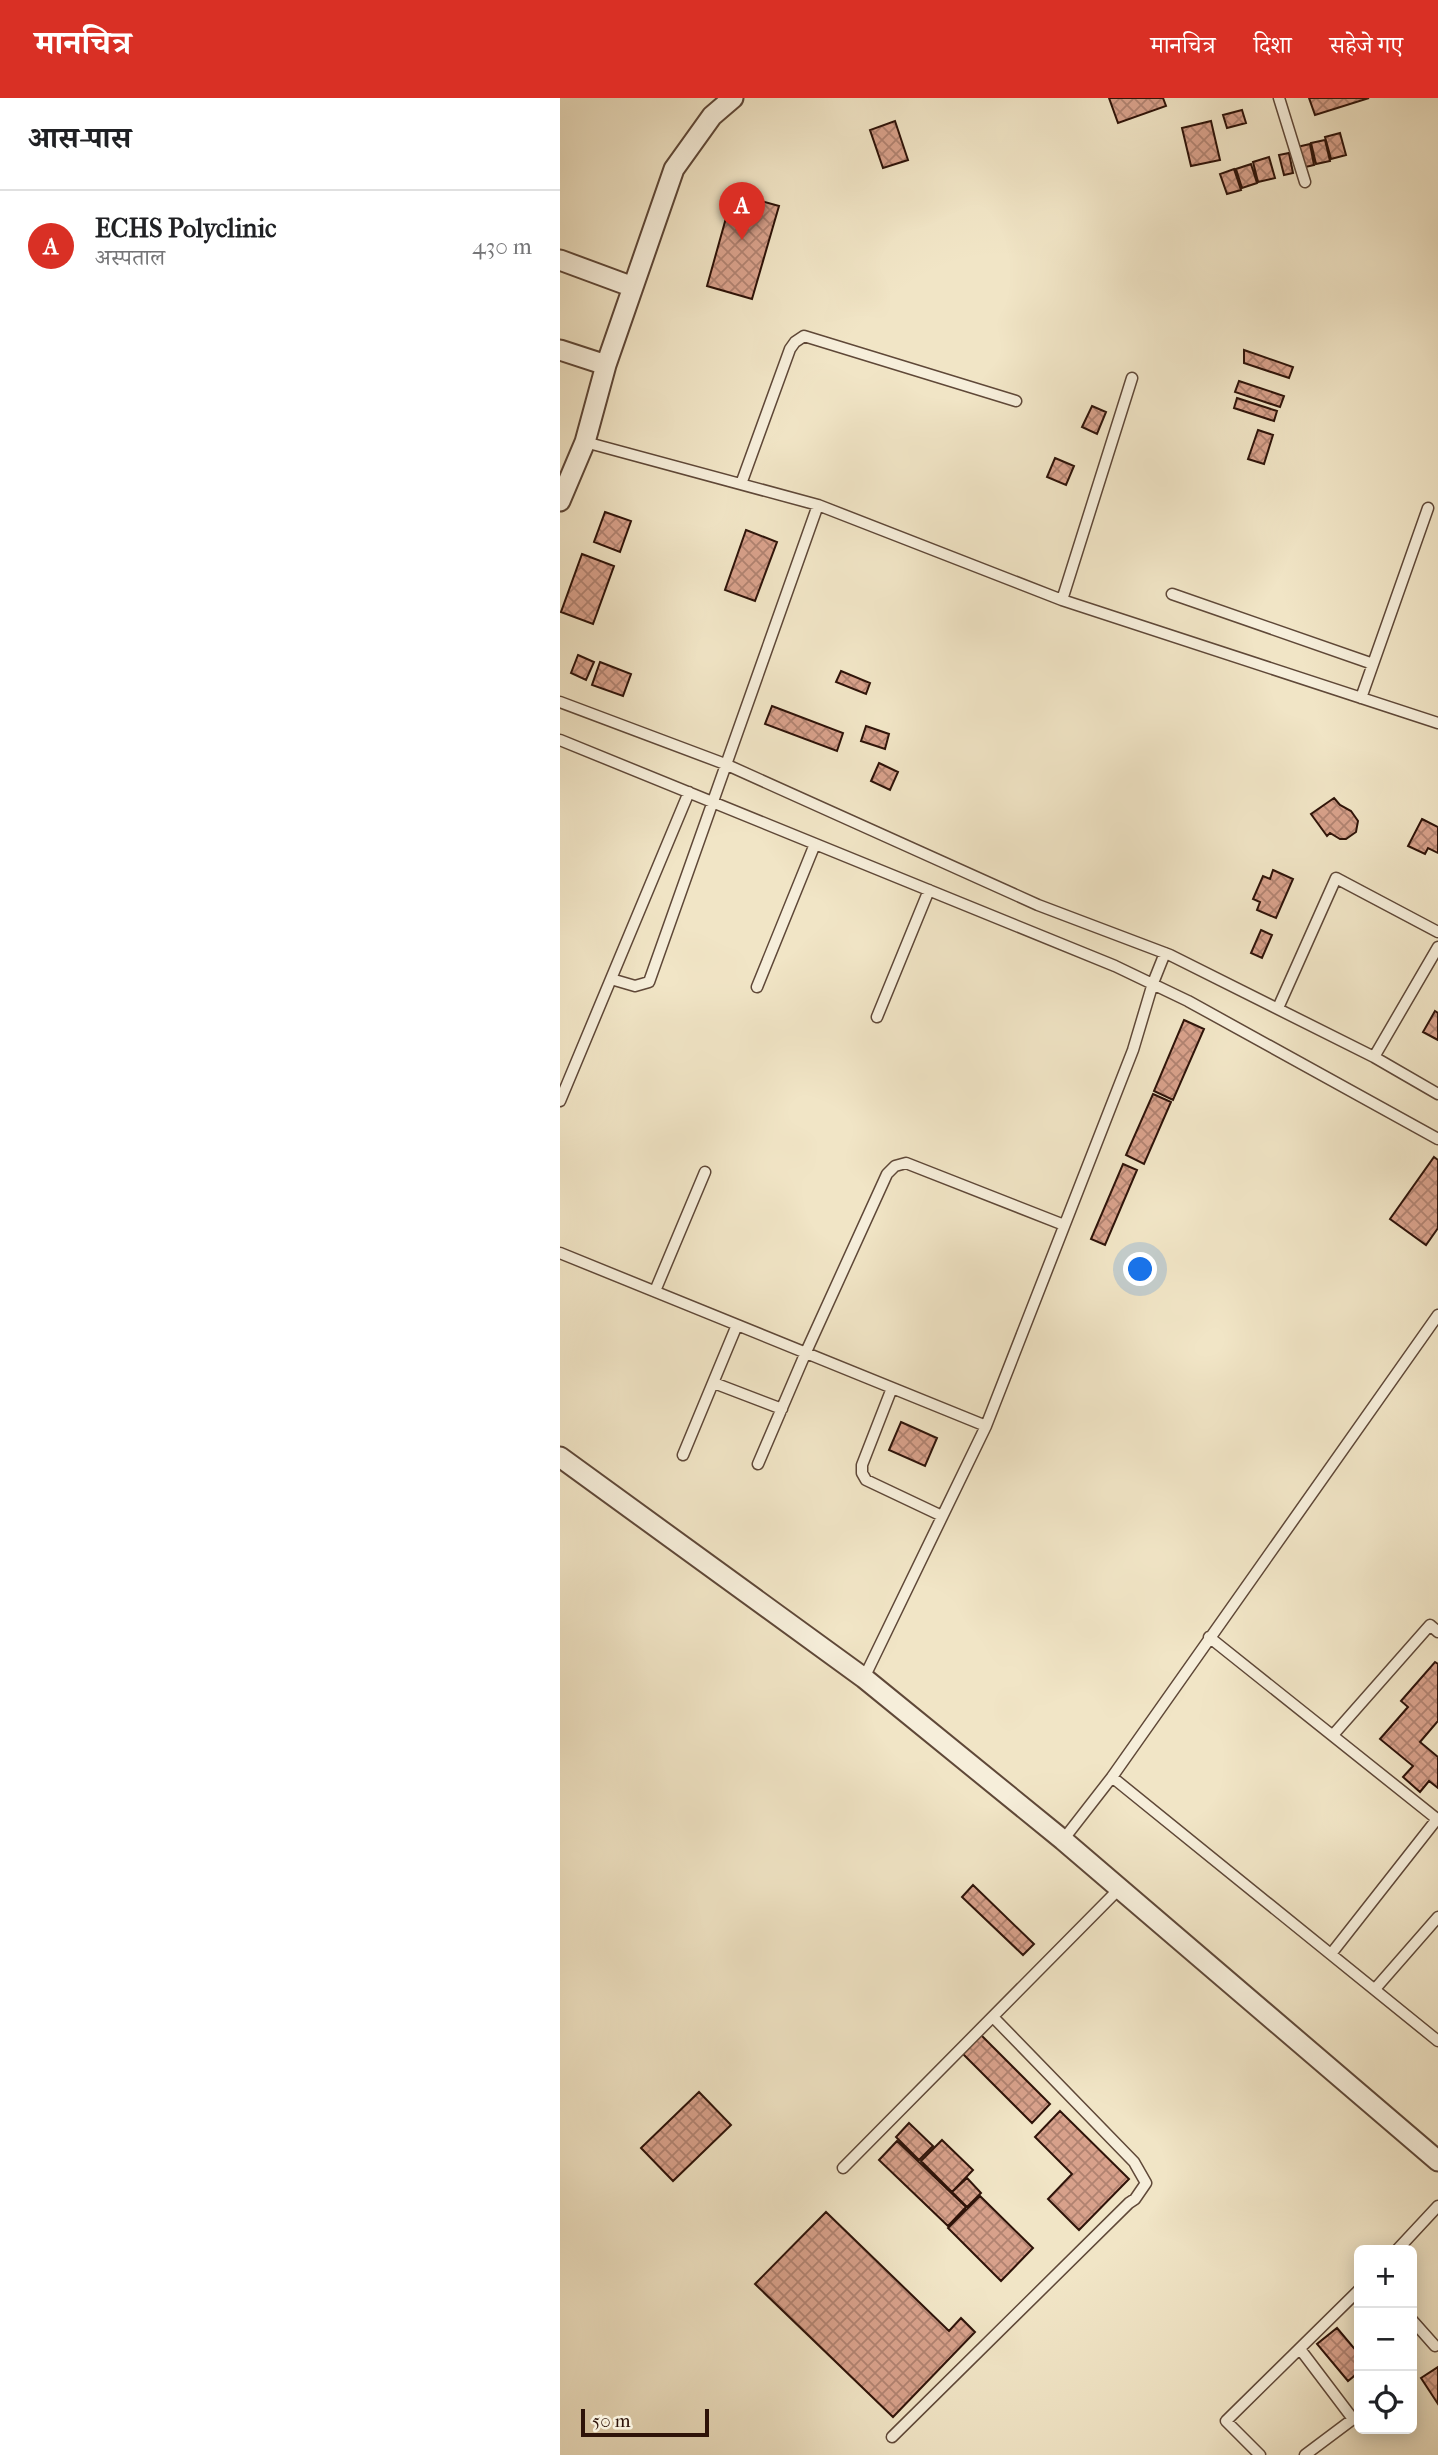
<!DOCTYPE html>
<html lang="hi">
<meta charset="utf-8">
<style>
:root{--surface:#fff;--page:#f6f6f6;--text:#202124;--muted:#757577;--line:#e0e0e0;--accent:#d93025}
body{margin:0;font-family:"IM FELL French Canon","Noto Serif Devanagari",serif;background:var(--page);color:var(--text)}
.controls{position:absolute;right:21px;bottom:21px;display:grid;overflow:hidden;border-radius:10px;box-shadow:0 4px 18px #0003}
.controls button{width:63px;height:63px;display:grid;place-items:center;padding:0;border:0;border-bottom:2px solid var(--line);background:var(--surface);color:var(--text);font:35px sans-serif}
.scale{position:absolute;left:21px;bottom:18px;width:128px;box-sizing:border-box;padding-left:7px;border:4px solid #2e1309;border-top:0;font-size:19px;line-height:24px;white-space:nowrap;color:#2e1309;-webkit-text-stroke:5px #f6eeda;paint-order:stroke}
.you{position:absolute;left:581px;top:1172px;width:24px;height:24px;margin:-18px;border:5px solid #fff;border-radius:50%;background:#1a73e8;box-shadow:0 0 0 10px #1a73e833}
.badge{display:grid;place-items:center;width:46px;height:46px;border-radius:50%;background:var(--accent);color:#fff;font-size:23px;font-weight:700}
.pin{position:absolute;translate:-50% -58px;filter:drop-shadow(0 2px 4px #0008)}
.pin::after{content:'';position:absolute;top:37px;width:24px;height:21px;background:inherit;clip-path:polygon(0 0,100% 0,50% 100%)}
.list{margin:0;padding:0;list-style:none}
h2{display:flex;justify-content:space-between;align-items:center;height:91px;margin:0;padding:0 28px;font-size:30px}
h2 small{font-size:23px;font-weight:400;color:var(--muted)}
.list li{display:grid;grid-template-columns:46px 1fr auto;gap:21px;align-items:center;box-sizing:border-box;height:112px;padding:0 28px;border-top:2px solid var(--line)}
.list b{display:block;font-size:26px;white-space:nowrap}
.list p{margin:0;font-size:23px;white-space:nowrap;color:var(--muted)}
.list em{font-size:23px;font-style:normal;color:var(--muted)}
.icon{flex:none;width:38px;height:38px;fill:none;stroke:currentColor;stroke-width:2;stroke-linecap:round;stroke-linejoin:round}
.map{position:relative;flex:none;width:878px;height:2357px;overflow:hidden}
header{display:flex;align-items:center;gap:42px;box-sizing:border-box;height:98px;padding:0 35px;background:var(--accent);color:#fff}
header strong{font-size:33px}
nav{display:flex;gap:38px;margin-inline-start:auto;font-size:24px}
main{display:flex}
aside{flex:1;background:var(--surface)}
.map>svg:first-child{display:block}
</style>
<header>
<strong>मानचित्र</strong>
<nav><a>मानचित्र</a><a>दिशा</a><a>सहेजे गए</a></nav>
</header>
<main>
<aside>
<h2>आस-पास<small></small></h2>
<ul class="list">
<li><span class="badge">A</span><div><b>ECHS Polyclinic</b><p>अस्पताल</p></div><em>430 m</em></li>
</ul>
</aside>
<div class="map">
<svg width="878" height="2357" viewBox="0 0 878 2357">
<defs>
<pattern id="building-cross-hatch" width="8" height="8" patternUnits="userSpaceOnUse" patternTransform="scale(1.75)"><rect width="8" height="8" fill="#d8a18b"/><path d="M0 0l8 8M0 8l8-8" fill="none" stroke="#b08270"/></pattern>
</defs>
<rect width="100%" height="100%" fill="#f1e5c6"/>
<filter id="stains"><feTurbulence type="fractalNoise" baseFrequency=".00286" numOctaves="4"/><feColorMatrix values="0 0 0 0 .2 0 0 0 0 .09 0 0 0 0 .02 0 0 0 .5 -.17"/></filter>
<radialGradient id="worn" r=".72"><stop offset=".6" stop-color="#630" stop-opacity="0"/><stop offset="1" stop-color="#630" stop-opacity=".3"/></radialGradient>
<path fill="url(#building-cross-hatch)" stroke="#2e1309" stroke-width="2" d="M549,0H603L606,8L558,25Z
M749,0H809L755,17Z
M682,12L686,25L667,30L663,17Z
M335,23L348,62L323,70L310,32Z
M651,23L660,62L631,68L622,30Z
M780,35L786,57L771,61L765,39Z
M765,42L770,63L756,66L751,45Z
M750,46L754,67L741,70L737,49Z
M729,55L733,75L724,77L719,57Z
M709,59L715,80L698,84L693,64Z
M691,66L697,85L682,90L676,71Z
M674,71L681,92L667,96L660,76Z
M173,95L219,108L192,201L147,188Z
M684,252L733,269L729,280L684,265Z
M679,283L724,298L720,309L675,294Z
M677,300L717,313L714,323L674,310Z
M532,308L546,314L537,336L522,329Z
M698,332L713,337L704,366L688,361Z
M495,360L514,368L506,387L487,379Z
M45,414L71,423L60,454L34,444Z
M186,432L217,444L195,503L165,492Z
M22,456L54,468L33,526L1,514Z
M18,557L34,564L26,582L11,575Z
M40,564L71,576L63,598L32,587Z
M281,573L310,585L306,596L276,584Z
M212,608L283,635L277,653L205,626Z
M306,628L329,636L325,651L301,643Z
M319,665L338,674L330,692L311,683Z
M774,700L780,707L791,713L798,723L796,734L786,741H780L770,735L767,738L751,716Z
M862,721L878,729V755L868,750L865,756L848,748Z
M713,772L733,781L716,820L697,812L700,804L693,801L703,778L710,781Z
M701,832L712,837L702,860L691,855Z
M875,913L878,915V942L863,934Z
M624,922L644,931L613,1002L594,993Z
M593,996L611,1004L584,1066L566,1057Z
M874,1059L878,1062V1130L866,1147L830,1121Z
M563,1066L577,1072L545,1147L531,1141Z
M341,1324L377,1340L365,1368L329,1352Z
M875,1564L878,1566V1623L860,1644L878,1659V1690L869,1683L860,1694L843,1679L853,1668L820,1641L848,1609L841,1603Z
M413,1787L474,1846L463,1857L402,1799Z
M421,1937L490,2006L472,2025L402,1955Z
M139,1994L171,2027L113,2083L81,2050Z
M500,2013L569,2081L519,2132L488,2101L512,2076L475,2039Z
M349,2025L373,2048L359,2062L336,2039Z
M382,2042L413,2072L392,2094L361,2063Z
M337,2043L406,2109L388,2128L319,2062Z
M407,2080L421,2095L407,2109L392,2094Z
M420,2098L473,2150L441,2183L388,2130Z
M266,2114L389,2233L401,2220L415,2234L333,2319L195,2186Z
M777,2230L799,2256V2274L788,2283L757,2246Z
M878,2269V2306L861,2280Z"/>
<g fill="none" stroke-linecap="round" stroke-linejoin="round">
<g stroke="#5f4838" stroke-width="13">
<path id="lane" d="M719,0L745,84
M25,344L258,407L502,502L878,625
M181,386L230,251L235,244L244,238L456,303
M612,496L813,566
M502,502L572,280
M801,600L868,410
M0,604L165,666L478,807L610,857L814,959L878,996
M0,642L555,868L628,903L878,1041
M51,881L75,888L89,884L258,407
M197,889L255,746
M718,910L776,780L878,834
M317,919L369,792
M814,959L878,849
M0,1003L129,694
M0,1155L426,1328
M95,1193L145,1074
M154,1285L222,1311
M332,1290L302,1367V1375L306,1382L382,1418
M123,1357L177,1227
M198,1366L246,1254L327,1076L335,1068L346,1065L504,1127
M649,1539L877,1721L771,1856
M304,1580L426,1328L573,952L593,885L605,855
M773,1637L870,1527L878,1534
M552,1679L878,1943
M503,1742L552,1679L878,1217
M815,1891L878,1819
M283,2070L560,1790
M837,2152L878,2108
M852,2222L875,2248
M740,2251L793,2321L745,2357
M332,2339L569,2105L575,2101L586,2085L574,2064L434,1920
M700,2357L666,2323L799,2192"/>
</g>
<g stroke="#5f4838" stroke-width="23">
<path id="street" d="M0,162L73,189
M0,252L46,267
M0,403L25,344L46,267L114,71L152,18L173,0
M0,1359L304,1580L503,1742L878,2063"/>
</g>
<use href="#lane" stroke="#f6eeda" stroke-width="10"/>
<use href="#street" stroke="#f6eeda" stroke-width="19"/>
</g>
<rect width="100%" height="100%" filter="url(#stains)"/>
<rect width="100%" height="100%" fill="url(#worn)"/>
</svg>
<div class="controls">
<button>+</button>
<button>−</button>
<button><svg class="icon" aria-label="locate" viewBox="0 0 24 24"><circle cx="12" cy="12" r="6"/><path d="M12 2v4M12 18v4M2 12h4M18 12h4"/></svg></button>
</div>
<div class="scale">50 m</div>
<div class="you"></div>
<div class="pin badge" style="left:182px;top:142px">A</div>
</div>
</main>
